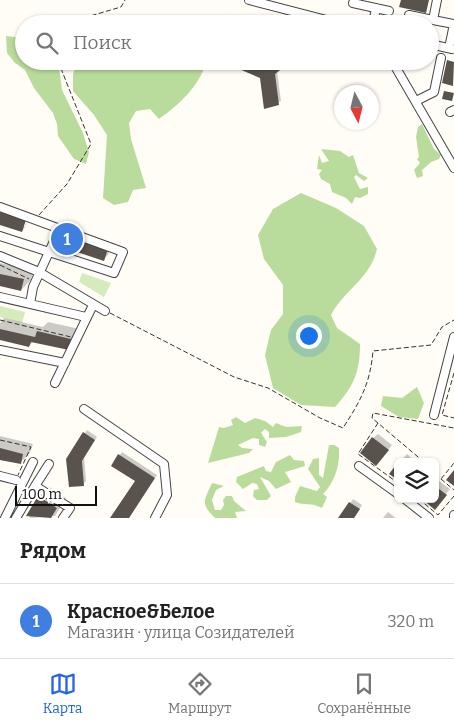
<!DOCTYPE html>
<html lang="ru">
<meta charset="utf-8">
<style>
:root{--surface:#fff;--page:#f6f6f6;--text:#222;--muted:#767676;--line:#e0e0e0;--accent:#2563eb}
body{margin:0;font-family:Bitter,serif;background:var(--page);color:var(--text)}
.controls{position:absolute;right:15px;bottom:15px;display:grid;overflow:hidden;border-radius:8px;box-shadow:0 1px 4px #0004}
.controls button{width:45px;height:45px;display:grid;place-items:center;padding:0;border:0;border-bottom:1px solid var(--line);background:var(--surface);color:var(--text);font:25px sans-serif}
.compass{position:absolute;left:334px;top:85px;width:45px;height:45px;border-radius:50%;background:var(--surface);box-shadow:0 1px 4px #0004;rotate:173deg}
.scale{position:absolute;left:15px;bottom:12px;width:82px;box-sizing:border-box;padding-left:5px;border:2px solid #111;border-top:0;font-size:14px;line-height:18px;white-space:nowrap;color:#111;-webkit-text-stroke:4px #fff;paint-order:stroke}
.you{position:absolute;left:308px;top:335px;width:18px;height:18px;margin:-12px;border:4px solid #fff;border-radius:50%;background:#1a73e8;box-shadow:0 0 0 8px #1a73e833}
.badge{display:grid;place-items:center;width:32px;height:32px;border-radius:50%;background:var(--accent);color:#fff;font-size:16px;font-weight:700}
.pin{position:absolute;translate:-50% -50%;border:2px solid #fff;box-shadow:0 1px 5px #0006}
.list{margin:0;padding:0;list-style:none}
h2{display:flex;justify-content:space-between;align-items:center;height:65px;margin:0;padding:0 20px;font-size:21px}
h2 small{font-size:16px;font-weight:400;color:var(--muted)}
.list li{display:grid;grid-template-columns:32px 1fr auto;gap:15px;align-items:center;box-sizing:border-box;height:75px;padding:0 20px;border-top:1px solid var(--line)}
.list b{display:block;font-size:19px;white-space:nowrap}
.list p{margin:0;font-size:16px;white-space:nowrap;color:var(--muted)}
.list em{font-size:16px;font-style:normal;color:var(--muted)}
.icon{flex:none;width:28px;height:28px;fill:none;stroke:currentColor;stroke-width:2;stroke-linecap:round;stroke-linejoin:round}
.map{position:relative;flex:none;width:454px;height:518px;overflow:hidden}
.search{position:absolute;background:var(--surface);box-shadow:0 1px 4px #0004;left:15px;right:15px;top:15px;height:55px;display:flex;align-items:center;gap:12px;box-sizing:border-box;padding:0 18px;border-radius:28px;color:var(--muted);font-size:19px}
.sheet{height:140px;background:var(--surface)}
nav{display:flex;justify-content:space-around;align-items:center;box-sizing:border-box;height:70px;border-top:1px solid var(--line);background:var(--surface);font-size:14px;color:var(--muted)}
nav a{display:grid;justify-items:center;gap:2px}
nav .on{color:var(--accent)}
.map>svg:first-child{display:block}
</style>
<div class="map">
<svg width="454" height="518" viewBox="0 0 454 518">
<rect width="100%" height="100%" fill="#fffdf5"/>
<path fill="#d5ebbd" d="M82,273L111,283L104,297L79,282Z
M0,306L25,312L22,323L0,317Z"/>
<path fill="#b9dc9c" d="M6,36L24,38V61H60L59,67L62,90L83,133L89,152L86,164L74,159L58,136L57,124L53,113L34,88L25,70L15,63L7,53Z
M78,61H120L139,68L148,61H205L206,63C199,86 179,105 159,119L150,109L136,111L129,123L131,139L146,188L133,190L128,202L114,205L103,198L107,135L94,115L73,91V74Z
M422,124L434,149L441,155L439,159L431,162L422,170L423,176L417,178L414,170L420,163L417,159L419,157L416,137L418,127Z
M321,149L340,151L349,157L353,155L359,173L368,178L364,181L356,175L354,177L360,189L368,187V194L360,198L355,197L352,204L346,198L332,192L330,184L321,179L319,174L322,170L317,169L319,155L322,163L329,161Z
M301,193L336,208L364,226L377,249C370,279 344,290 331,315L337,328L360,344C360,372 354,386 335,407L301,405L273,388L265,355L271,330L283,314V285L264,259L258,235L273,209Z
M417,387L424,403L418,419L399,417L381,406L383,396L402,398Z
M236,417L245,423L255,418L265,421L273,427L276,423L286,427L302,426L301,432L286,437L269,438V432L265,429L261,433L267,442L265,447L259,445V439L253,438L238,445L242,448L253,449L249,453L208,463L219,427L224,428L233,425L231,420Z
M329,445H334L339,448C340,465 335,482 323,494L327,497L322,508C310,502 305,506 295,502V497L300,486L317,491L320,487L308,469L313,459L319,458V475L323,478Z
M290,455L294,460L304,461L305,466L285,472L291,482L276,489L269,481L260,477L271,496L267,500H257L253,496L254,490L259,489L257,484L252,483L243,489L236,482L237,477L264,466L266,471L271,472L276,462Z
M212,483L224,486L216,490L212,500L215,510H221L224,505L223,500L226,496H232L234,501L246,511L235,512L237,518H215C200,503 204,501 212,483Z"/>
<path fill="#0003" d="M350,0H353L370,9L368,11L348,6Z
M360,61H367L368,64L363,67Z
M277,71L281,101L265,108L261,77Z
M0,205L27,214L22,227H25L30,215L26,226L22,231L0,224Z
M112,244L108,255L104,259L64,246Z
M0,263L33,270L31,280L21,290L0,286Z
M4,318L43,327L48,322L80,329L68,349L34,341L29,346L0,339V323Z
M87,430L97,437L84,456L86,481L83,484L67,459Z
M378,434L392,445L381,459L373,438Z
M0,436L33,444L30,453L20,463L0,460Z
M122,452L157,475L129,518H112L136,481L113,465Z
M407,454L416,462H400Z
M435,478L450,489L439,503L435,499Z
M49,487L66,498L55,516L31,518L28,516L39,497Z
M353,499L362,505L354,518H340Z
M388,512L396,518H383Z"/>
<path fill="#5a524d" d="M401,0H429L426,13L399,7Z
M447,60L454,62L453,86L442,83Z
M234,61H292L275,74L279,105L264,109L260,78L232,66Z
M444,91L454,93L452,101L442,99Z
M0,212L26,220L22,232L0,225Z
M66,235L108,249L104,261L62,247Z
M0,274L24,279L21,291L0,286Z
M0,329L35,337L37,331L71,339L69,350L31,342L29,347L0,340Z
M83,432L95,440L82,461L84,486L69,487L66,459Z
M372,437L389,450L376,466L360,453Z
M0,448L23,454L21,464L0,460Z
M118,454L155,478L129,518H110L135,481L111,466Z
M398,462V480L389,474Z
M454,470V486L446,480Z
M435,486L447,495L435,510L422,499H435Z
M38,496L57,508L51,518L26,516Z
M349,502L360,509L354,518H338Z"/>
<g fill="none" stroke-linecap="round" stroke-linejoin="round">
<g stroke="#444" stroke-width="10">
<path id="minor" d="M249,0L342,24
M353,3L389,11
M433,20L454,24L449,48
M373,24L376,8
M407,24L409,15L433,20L437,0
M430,44L452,49
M392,61L454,168
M416,101L434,92L441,58
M450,112L454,110
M0,207L123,252L114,273L0,236
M0,256L39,272L105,311
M0,297L86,317
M30,304L33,287L60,228
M0,350L65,363
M55,383L93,305
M84,409L164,464L167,495L155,518
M434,415L454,337
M49,464L35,486L70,508L63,518
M359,466L398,494
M0,476L16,480
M405,499L429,518
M454,515V517
M5,518L33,462
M16,518L35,486"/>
</g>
<path stroke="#333" stroke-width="1" stroke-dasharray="5 2.5" stroke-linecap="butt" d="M72,24L73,21L121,7L125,0
M39,215L67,184L91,144L58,61
M0,265L29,279
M110,313L234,377L268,388L320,418L343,428C361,400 370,384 373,351L431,345L442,327L454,320
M0,320L71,337
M454,373L442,415L454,418
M378,423L358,454L398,483
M0,440L31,447L18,475
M424,462L372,418L373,413L454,428
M435,475L441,479L454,463
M441,479L454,490
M419,499L438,515L454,496"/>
<use href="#minor" stroke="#fff" stroke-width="8"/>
</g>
</svg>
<div class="controls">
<button><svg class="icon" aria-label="layers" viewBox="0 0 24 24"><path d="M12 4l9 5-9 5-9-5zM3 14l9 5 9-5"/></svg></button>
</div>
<svg class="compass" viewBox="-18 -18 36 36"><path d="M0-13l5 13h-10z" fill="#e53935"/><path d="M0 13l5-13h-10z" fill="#767676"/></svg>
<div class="scale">100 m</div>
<div class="you"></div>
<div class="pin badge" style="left:67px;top:239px;background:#3f7fe0">1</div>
<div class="search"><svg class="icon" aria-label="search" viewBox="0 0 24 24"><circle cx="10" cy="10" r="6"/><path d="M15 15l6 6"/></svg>Поиск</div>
</div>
<section class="sheet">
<h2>Рядом<small></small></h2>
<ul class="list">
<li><span class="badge" style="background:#3f7fe0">1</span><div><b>Красное&amp;Белое</b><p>Магазин · улица Созидателей</p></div><em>320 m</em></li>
</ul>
</section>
<nav>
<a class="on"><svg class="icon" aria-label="map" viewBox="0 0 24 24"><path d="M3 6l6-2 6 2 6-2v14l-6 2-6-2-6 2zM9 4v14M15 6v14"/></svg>Карта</a>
<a><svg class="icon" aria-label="directions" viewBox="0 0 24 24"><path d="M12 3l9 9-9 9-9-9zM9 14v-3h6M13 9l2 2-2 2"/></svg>Маршрут</a>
<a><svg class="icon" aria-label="saved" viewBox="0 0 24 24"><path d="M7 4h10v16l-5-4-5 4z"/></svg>Сохранённые</a>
</nav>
